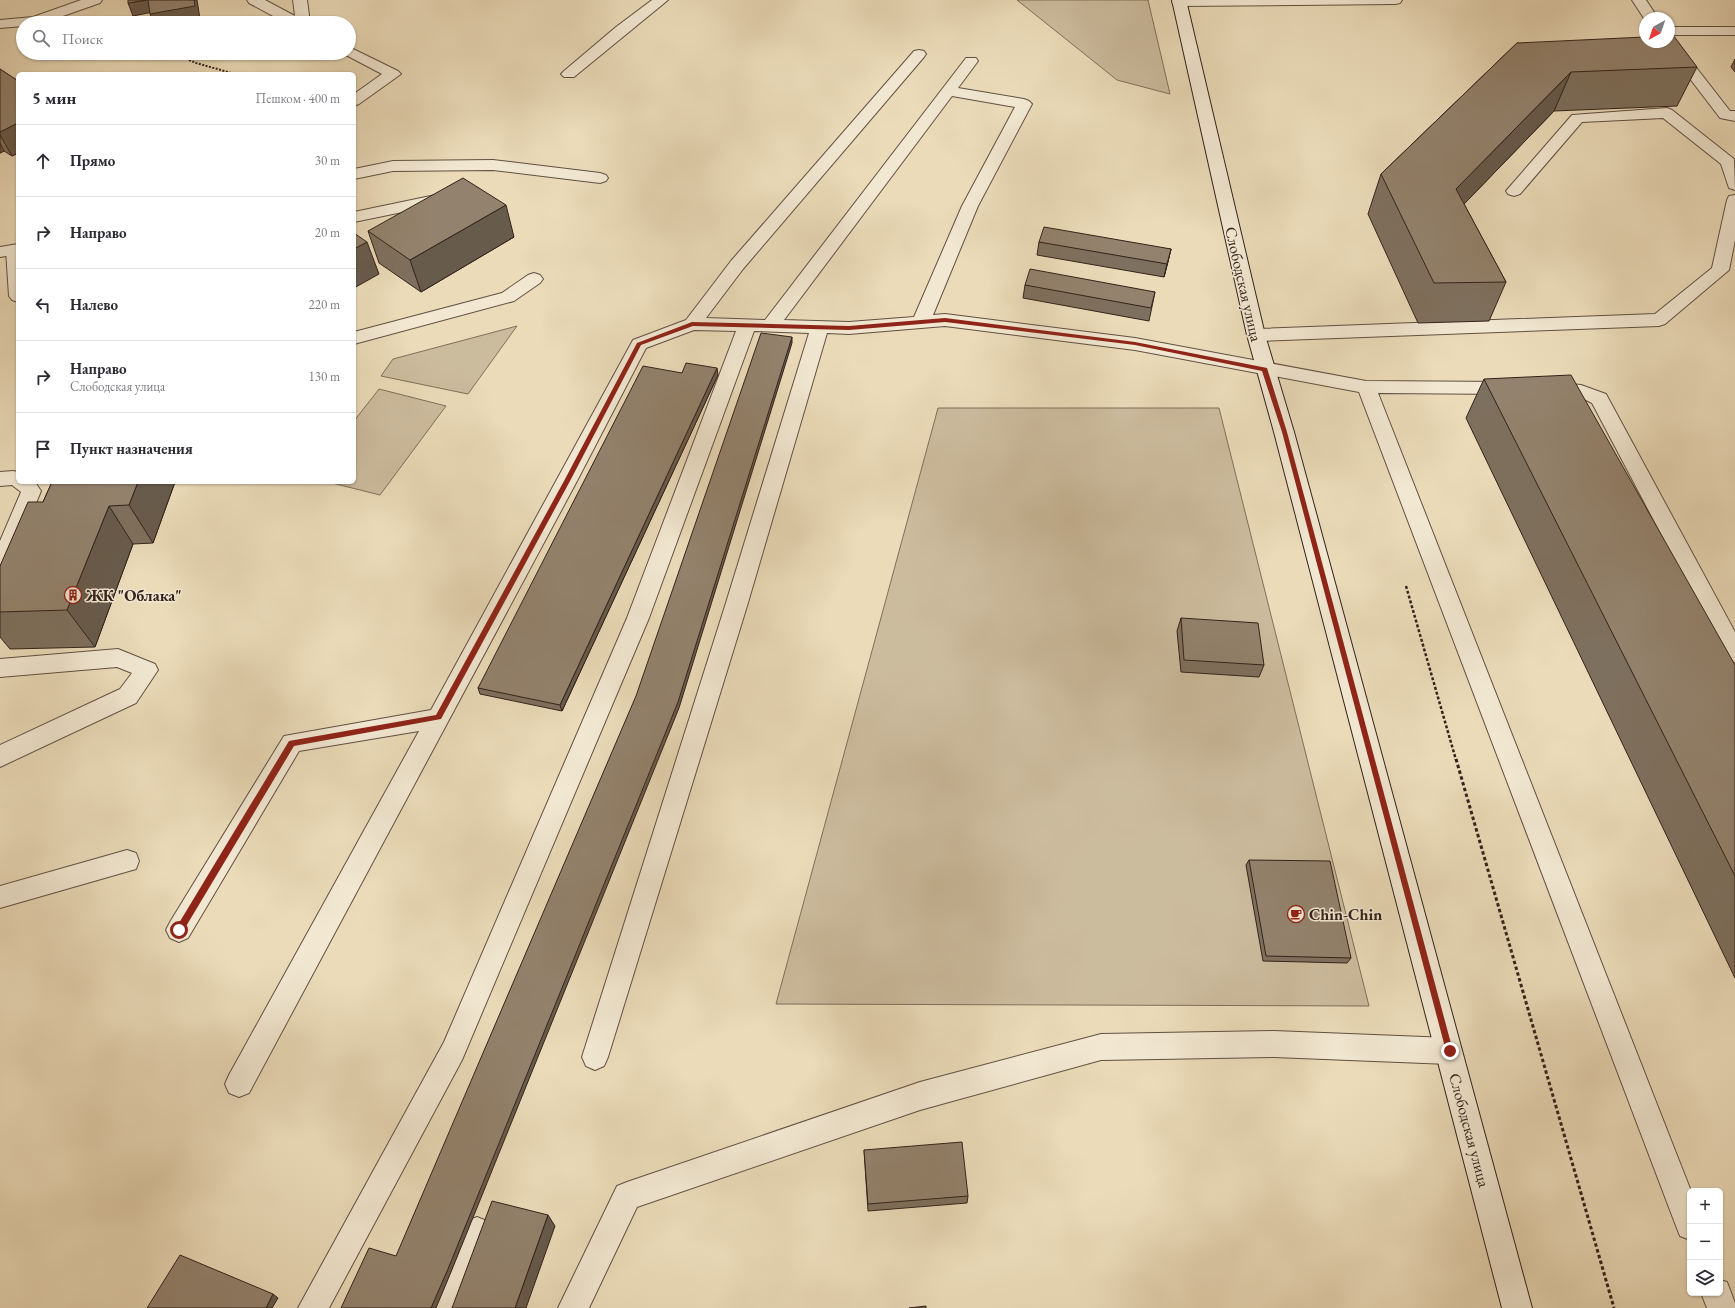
<!DOCTYPE html>
<html lang="ru">
<meta charset="utf-8">
<style>
:root{--surface:#fff;--page:#f7f7f7;--text:#2b2b33;--muted:#7c7c81;--line:#e1e1e2}
body{margin:0;font-family:"EB Garamond",serif;background:var(--page);color:var(--text)}
.controls{position:absolute;right:12px;bottom:12px;display:grid;overflow:hidden;border-radius:6px;box-shadow:0 1px 3px #0004}
.controls button{width:36px;height:36px;display:grid;place-items:center;padding:0;border:0;border-bottom:1px solid var(--line);background:var(--surface);color:var(--text);font:20px sans-serif}
.compass{position:absolute;left:1639px;top:12px;width:36px;height:36px;border-radius:50%;background:var(--surface);box-shadow:0 1px 3px #0004;rotate:220deg}
.stop{position:absolute;width:12px;height:12px;margin:-9px;border:3px solid #8f2418;border-radius:50%;background:#fff}
.stop.end{background:#8f2418;border-color:#fff;box-shadow:0 1px 4px #0008}
.list{margin:0;padding:0;list-style:none}
h2{display:flex;justify-content:space-between;align-items:center;height:52px;margin:0;padding:0 16px;font-size:17px}
h2 small{font-size:13px;font-weight:400;color:var(--muted)}
.list li{display:grid;grid-template-columns:26px 1fr auto;gap:12px;align-items:center;box-sizing:border-box;height:72px;padding:0 16px;border-top:1px solid var(--line)}
.list b{display:block;font-size:15px;white-space:nowrap}
.list p{margin:0;font-size:13px;white-space:nowrap;color:var(--muted)}
.list em{font-size:13px;font-style:normal;color:var(--muted)}
.icon{flex:none;width:22px;height:22px;fill:none;stroke:currentColor;stroke-width:2;stroke-linecap:round;stroke-linejoin:round}
.map{position:relative;flex:none;width:1735px;height:1308px;overflow:hidden}
.search{position:absolute;background:var(--surface);box-shadow:0 1px 3px #0004;left:16px;top:16px;width:340px;height:44px;display:flex;align-items:center;gap:10px;box-sizing:border-box;padding:0 14px;border-radius:22px;color:var(--muted);font-size:15px}
.panel{position:absolute;background:var(--surface);box-shadow:0 1px 3px #0004;left:16px;top:72px;width:340px;height:412px;border-radius:6px}
.map>svg:first-child{display:block}
</style>
<div class="map">
<svg width="1735" height="1308" viewBox="0 0 1735 1308">
<rect width="100%" height="100%" fill="#ebdbb9"/>
<filter id="stains"><feTurbulence type="fractalNoise" baseFrequency=".005" numOctaves="4"/><feColorMatrix values="0 0 0 0 .2 0 0 0 0 .09 0 0 0 0 .02 0 0 0 .5 -.17"/></filter>
<radialGradient id="worn" r=".72"><stop offset=".6" stop-color="#630" stop-opacity="0"/><stop offset="1" stop-color="#630" stop-opacity=".3"/></radialGradient>
<path fill="#ccbc9e" stroke="#806f5c" d="M1017,0H1148L1170,94L1117,80Z
M517,326L468,394L381,376L393,359Z
M379,389L446,406L380,495L328,482H354V421Z
M938,408H1219L1369,1006L776,1004Z"/>
<g fill="none" stroke-linecap="round" stroke-linejoin="round">
<g stroke="#615042" stroke-width="2">
<path id="lane" d="M81,0H102L100,3L43,23H23V26L0,28V20L33,17Z
M247,0H265L295,16L293,0H307L310,23H286L249,3Z
M1632,0H1646L1658,18H1645V20Z
M1669,27H1735V35H1669Z
M1669,38L1674,39L1730,111H1735V121L1720,118L1662,42H1669Z
M349,47L398,71L401,74L359,104L354,106V94L382,74L344,54L349,53Z
M919,50L924,51L926,54L924,57L743,269L706,318L765,320L966,58H976L978,61L958,88L1024,99L1029,101L1032,104L978,206L933,315L945,314L1135,338L1366,381L1510,382L1517,383L1519,388L1517,393L1510,394L1378,393L1691,1191L1690,1240L1680,1236L1676,1226L1359,392L1135,350L945,326L849,334L827,333L747,606L608,1057L604,1066L595,1070L586,1066L582,1057L725,606L809,333L754,331L649,618L462,1060L329,1308H298L444,1042L627,618L736,331L694,330L646,348L577,481L249,1093L239,1097L229,1093L225,1084L229,1075L419,731L299,751L188,938L179,942L170,938L166,930L170,922L284,736L431,710L633,340L686,320L731,261L914,51ZM952,96L1015,107L962,206L914,317L849,322L784,320Z
M1667,108L1672,110L1734,159L1735,190L1729,188L1721,164L1663,118L1582,122L1520,194L1514,196L1508,194L1506,191L1572,115Z
M493,160L600,173L606,175L608,178L606,181L600,183L493,170L393,171L354,179V169L393,161Z
M445,193L451,194L453,198L451,202L354,222V212Z
M1735,195V240L1729,270L1665,324L1659,326L1256,341L1250,339L1247,335L1250,331L1256,329L1655,314L1712,268L1727,200L1729,196Z
M15,245H18V302L12,300L9,296L6,250L9,246Z
M534,273L540,275L543,279L540,283L514,301L354,344V332L502,293L528,275Z
M1549,382L1581,385L1606,394L1735,632V662L1727,659L1592,403L1580,397L1542,393L1540,388L1542,383Z
M13,471L18,472V482H35L41,491L10,566L7,572L0,574V541L21,492L12,485L0,486V472Z
M118,649L155,664L158,670L136,703L0,767V745L120,689L132,673L117,667L0,677V659Z
M127,850L136,853L139,861L136,869L0,908V886Z
M1274,1031L1449,1038L1458,1042L1462,1051L1458,1060L1449,1064L1274,1057L1101,1060L920,1110L637,1207L589,1308H558L617,1186L627,1182L920,1082L1101,1034Z
M477,1217L487,1221L491,1231L461,1308H431L467,1221Z
M1720,1280L1727,1282L1735,1303V1308H1707L1701,1293H1720Z"/>
</g>
<g stroke="#615042" stroke-width="2">
<path id="street" d="M652,0H668L574,77H564L561,74L564,71L616,27Z
M1173,0H1402L1400,3L1395,4L1179,6L1174,5L1172,2Z
M18,244V254L0,257V247Z"/>
</g>
<g stroke="#33221b" stroke-width="2">
<path id="secondary" d="M1172,0H1186L1265,335L1294,432L1532,1308H1502L1274,432L1247,335Z"/>
</g>
<path stroke="#33221b" stroke-width="2" stroke-dasharray="2 1.5" stroke-linecap="butt" d="M173,53L196,63L235,74"/>
<path stroke="#33221b" stroke-width="2.5" stroke-dasharray="3 2" stroke-linecap="butt" d="M1406,586L1456,760"/>
<path stroke="#33221b" stroke-width="3" stroke-dasharray="3.5 2.5" stroke-linecap="butt" d="M1456,759L1614,1308"/>
<use href="#lane" fill="#f2e8d2" fill-rule="evenodd"/>
<use href="#street" fill="#f2e8d2" fill-rule="evenodd"/>
<use href="#secondary" fill="#f2e8d2" fill-rule="evenodd"/>
</g>
<path fill="#7e705e" stroke="#33221b" d="M1517,43L1697,67L1677,106L1554,111L1464,204L1506,282L1489,321L1418,323L1368,214L1381,174Z
M1735,59V72L1731,67Z
M0,69L18,81V153L12,156L4,151L0,153Z
M368,231L514,237L421,292L379,263Z
M1039,242L1171,249L1164,277L1037,255Z
M1025,285L1155,292L1149,321L1023,298Z
M682,373L718,375L562,711L480,694L478,688Z
M1484,379L1735,665V978L1466,418Z
M52,482H175L153,543L133,544L95,647L10,649L0,637V566L43,502Z
M1181,618L1264,665L1259,677L1181,672L1177,631Z
M1249,860L1351,958L1347,963L1263,961L1246,865Z
M864,1150L968,1196L967,1203L868,1211Z"/>
<path fill="#675b4c" stroke="#33221b" d="M148,0L153,12L133,16L128,3Z
M194,0H197L200,19L176,23H154L150,14Z
M1571,72L1554,111L1440,229L1456,189Z
M18,123V153L12,156L0,135V132Z
M0,143L4,151L0,153Z
M506,205L514,237L421,292L410,260Z
M367,242L379,274L354,288V249Z
M1171,249L1168,262L1164,277L1167,264Z
M792,337V343L679,708L451,1272L436,1308H431Z
M717,368L718,375L562,711L560,705Z
M138,482H175L153,543L129,505Z
M109,506L133,544L95,647L67,610Z
M548,1215L555,1226L526,1308H515Z
M273,1294L278,1298L272,1308H266Z"/>
<path fill="#93826d" stroke="#33221b" d="M128,0H146L128,3Z
M148,0H194L195,6L150,14Z
M1669,35H1673L1697,67L1571,72L1456,189L1506,282L1434,283L1381,174L1517,43L1645,37V42H1669Z
M0,69L18,81V123L0,132Z
M463,178L506,205L410,260L368,231Z
M1044,227L1171,249L1167,264L1039,242Z
M354,233L367,242L354,249Z
M1030,269L1155,292L1151,308L1025,285Z
M761,333L792,337L678,702L448,1269L431,1308H341L369,1248L396,1256L636,696Z
M686,363L717,368L560,705L478,688L643,366L682,373Z
M1571,375L1735,665V876L1484,379Z
M52,482H138L129,505L109,506L67,610L0,612V566L28,502H43Z
M1181,618L1258,623L1264,665L1184,660Z
M1249,860L1330,861L1351,958L1266,956Z
M962,1142L968,1196L868,1204L864,1150Z
M492,1201L548,1215L515,1308H452Z
M180,1255L273,1294L266,1308H147Z
M926,1306V1308H909Z"/>
<path fill="#8f2418" d="M945,318L1135,342L1267,368L1287,432L1453,1051L1452,1053H1447L1446,1051L1282,432L1262,371L1135,345L945,322L849,330L693,326L641,345L570,481L441,719L294,746L182,933H176V928L289,741L436,715L564,481L637,343L692,322L849,326Z"/>
<defs>
<g id="building-ring" transform="scale(0.9)"><circle r="9.5" fill="#f2e8d2" stroke="#8f2418" stroke-width="1.5"/><path d="M-4-6H4V6H1V3H-1V6H-4ZM-2.5-4.3h1.7v1.8h-1.7ZM.8-4.3h1.7v1.8H.8ZM-2.5-1h1.7V.8h-1.7ZM.8-1h1.7V.8H.8Z" fill="#8f2418"/></g>
<g id="cafe-ring" transform="scale(0.9)"><circle r="9.5" fill="#f2e8d2" stroke="#8f2418" stroke-width="1.5"/><path d="M-5.5-4.5H6V0H3Q3 3.5 0 3.5H-2.5Q-5.5 3.5-5.5 0ZM3-3.2v2h1.7v-2ZM-6 4.5H4V6H-6Z" fill="#8f2418"/></g>
</defs>
<g fill-rule="evenodd">
<use href="#building-ring" x="73" y="595"/>
<use href="#cafe-ring" x="1296" y="914"/>
</g>
<g text-anchor="middle" stroke-width="3" stroke-linejoin="round" paint-order="stroke">
<g font-size="16" fill="#33221b" stroke="#f2e8d2">
<text transform="translate(1244 284) rotate(77)" y="6">Слободская улица</text>
<text transform="translate(1470 1130) rotate(75)" y="6">Слободская улица</text>
</g>
<g font-size="16" font-weight="bold" fill="#33221b" stroke="#f2e8d2" text-anchor="start">
<text x="86" y="601">ЖК "Облака"</text>
<text x="1309" y="920">Chin-Chin</text>
</g>
</g>
<rect width="100%" height="100%" filter="url(#stains)"/>
<rect width="100%" height="100%" fill="url(#worn)"/>
</svg>
<div class="controls">
<button>+</button>
<button>−</button>
<button><svg class="icon" aria-label="layers" viewBox="0 0 24 24"><path d="M12 4l9 5-9 5-9-5zM3 14l9 5 9-5"/></svg></button>
</div>
<svg class="compass" viewBox="-18 -18 36 36"><path d="M0-13l5 13h-10z" fill="#e53935"/><path d="M0 13l5-13h-10z" fill="#7c7c81"/></svg>
<div class="stop" style="left:179px;top:930px"></div>
<div class="stop end" style="left:1450px;top:1051px"></div>
<div class="search"><svg class="icon" aria-label="search" viewBox="0 0 24 24"><circle cx="10" cy="10" r="6"/><path d="M15 15l6 6"/></svg>Поиск</div>
<section class="panel">
<h2>5 мин<small>Пешком · 400 m</small></h2>
<ul class="list">
<li><svg class="icon" aria-label="ahead" viewBox="0 0 24 24"><path d="M12 20V5M6 11l6-6 6 6"/></svg><div><b>Прямо</b></div><em>30 m</em></li>
<li><svg class="icon" aria-label="right" viewBox="0 0 24 24"><path d="M7 20v-9h11M14 6l5 5-5 5"/></svg><div><b>Направо</b></div><em>20 m</em></li>
<li><svg class="icon" aria-label="left" viewBox="0 0 24 24"><path d="M17 20v-9H6M10 6l-5 5 5 5"/></svg><div><b>Налево</b></div><em>220 m</em></li>
<li><svg class="icon" aria-label="right" viewBox="0 0 24 24"><path d="M7 20v-9h11M14 6l5 5-5 5"/></svg><div><b>Направо</b><p>Слободская улица</p></div><em>130 m</em></li>
<li><svg class="icon" aria-label="arrive" viewBox="0 0 24 24"><path d="M6 21V4h12l-3 4 3 4H6"/></svg><div><b>Пункт назначения</b></div></li>
</ul>
</section>
</div>
